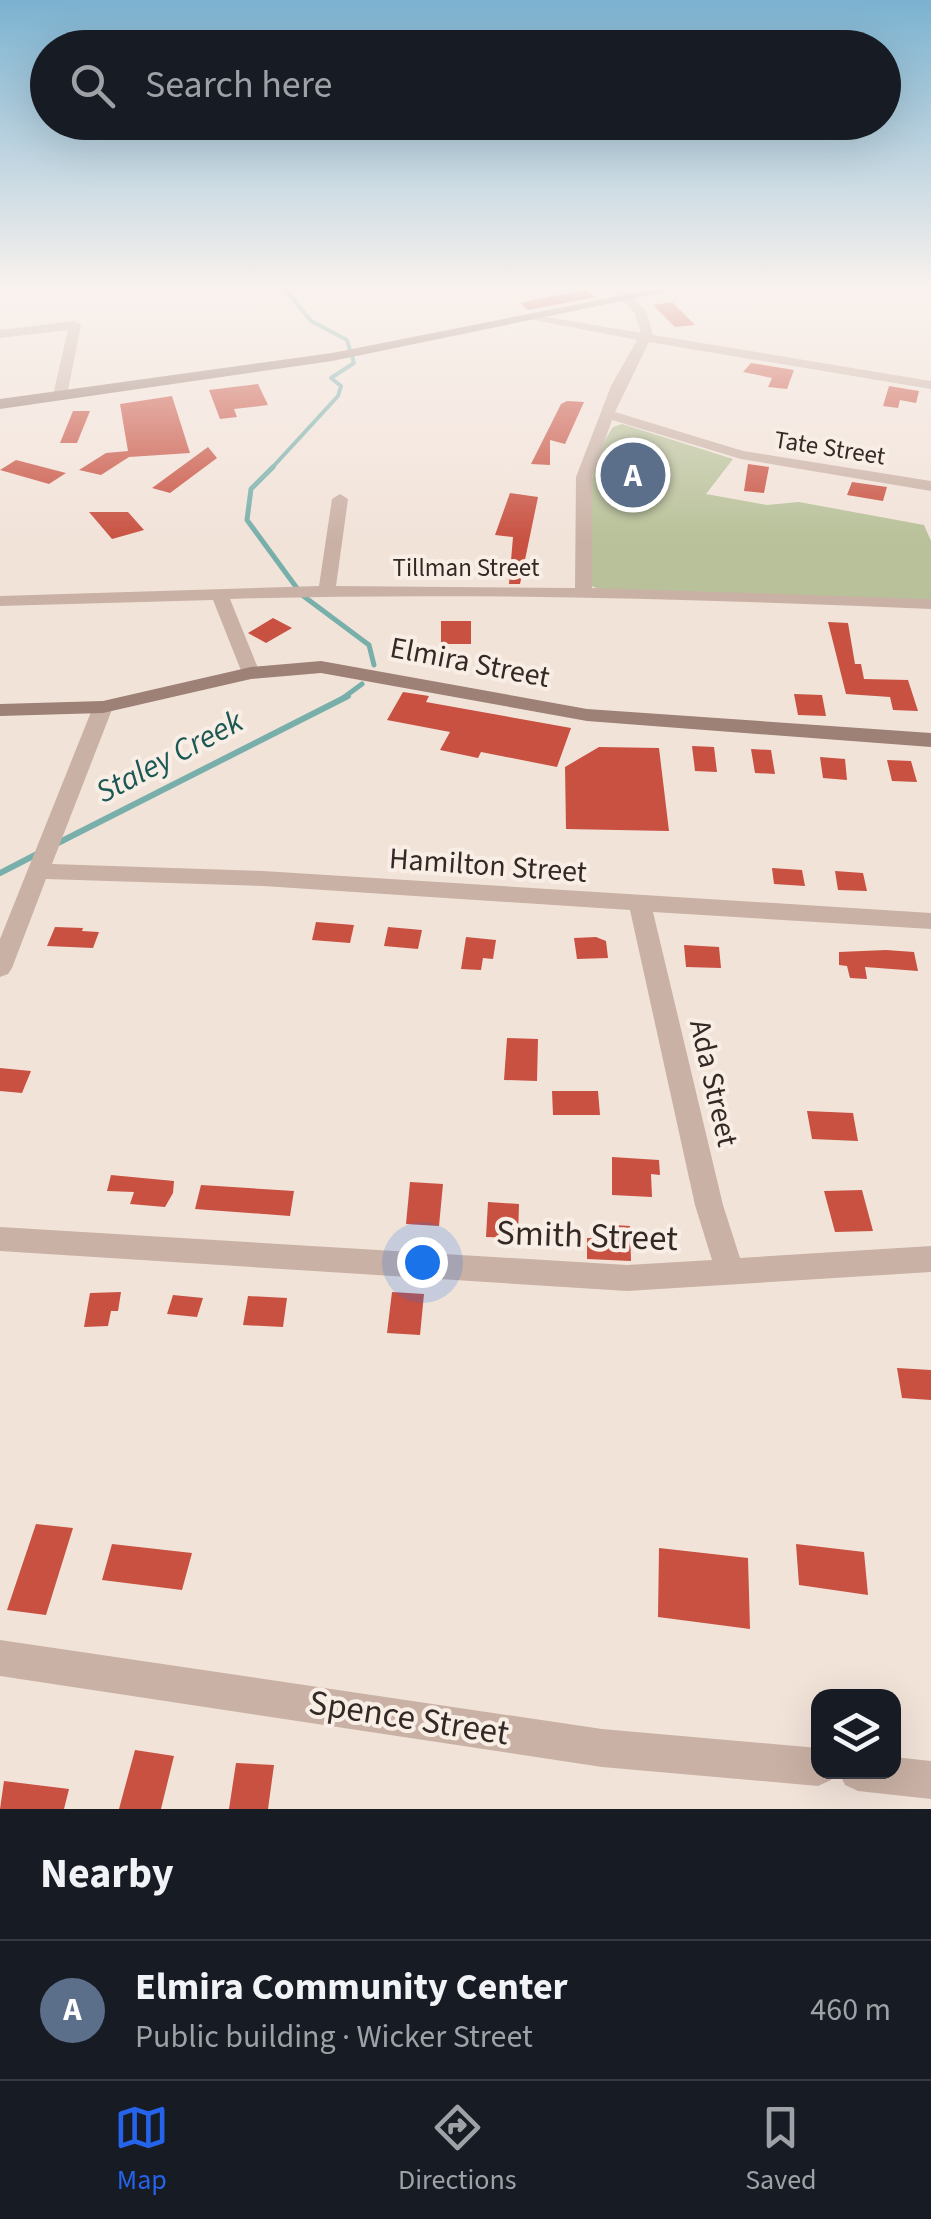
<!DOCTYPE html>
<meta charset="utf-8">
<style>
:root{--surface:#171b24;--page:#242831;--text:#f1f3f6;--muted:#9ea1a6;--line:#363941;--accent:#2563eb}
body{margin:0;font-family:"Source Sans 3",sans-serif;background:var(--page);color:var(--text)}
.controls{position:absolute;right:30px;bottom:30px;display:grid;overflow:hidden;border-radius:20px;box-shadow:0 10px 40px #0002}
.controls button{width:90px;height:90px;display:grid;place-items:center;padding:0;border:0;border-bottom:2px solid var(--line);background:var(--surface);color:var(--text);font:50px sans-serif}
.you{position:absolute;left:422px;top:1262px;width:35px;height:35px;margin:-25px;border:8px solid #fff;border-radius:50%;background:#1a73e8;box-shadow:0 0 0 15px #1a73e833}
.badge{display:grid;place-items:center;width:65px;height:65px;border-radius:50%;background:var(--accent);color:#fff;font-size:32px;font-weight:700}
.pin{position:absolute;translate:-50% -50%;border:5px solid #fff;box-shadow:0 2px 10px #0006}
.list{margin:0;padding:0;list-style:none}
h2{display:flex;justify-content:space-between;align-items:center;height:130px;margin:0;padding:0 40px;font-size:42px}
h2 small{font-size:32px;font-weight:400;color:var(--muted)}
.list li{display:grid;grid-template-columns:65px 1fr auto;gap:30px;align-items:center;box-sizing:border-box;height:140px;padding:0 40px;border-top:2px solid var(--line)}
.list b{display:block;font-size:38px;white-space:nowrap}
.list p{margin:0;font-size:32px;white-space:nowrap;color:var(--muted)}
.list em{font-size:32px;font-style:normal;color:var(--muted)}
.icon{flex:none;width:55px;height:55px;fill:none;stroke:currentColor;stroke-width:2;stroke-linecap:round;stroke-linejoin:round}
.map{position:relative;flex:none;width:931px;height:1809px;overflow:hidden}
.search{position:absolute;background:var(--surface);box-shadow:0 10px 40px #0002;left:30px;right:30px;top:30px;height:110px;display:flex;align-items:center;gap:25px;box-sizing:border-box;padding:0 35px;border-radius:55px;color:var(--muted);font-size:38px}
.sheet{height:270px;background:var(--surface)}
nav{display:flex;justify-content:space-around;align-items:center;box-sizing:border-box;height:140px;border-top:2px solid var(--line);background:var(--surface);font-size:28px;color:var(--muted)}
nav a{display:grid;justify-items:center;gap:5px}
nav .on{color:var(--accent)}
.map>svg:first-child{display:block}
</style>
<div class="map">
<svg width="931" height="1809" viewBox="0 0 931 1809">
<rect width="100%" height="100%" fill="#f2e3d9"/>
<path fill="#b8c199" d="M622,424L733,459L706,494L767,505L799,502L924,525L931,541V602L601,590L589,585C589,532 581,473 613,427Z"/>
<g fill="none" stroke-linecap="round" stroke-linejoin="round">
<path stroke="#78afab" stroke-width="4" d="M0,290L7,288
M270,470L338,396L341,386L331,378L354,363L347,340L311,321L284,288"/>
<path stroke="#78afab" stroke-width="5" d="M273,467L251,489L247,520L302,595L369,645L374,665
M343,698L362,684"/>
<path stroke="#78afab" stroke-width="6" d="M54,845L348,696
M0,873L39,853"/>
</g>
<path fill="#c85141" d="M585,290L596,297L528,310L520,303Z
M672,302L695,325L675,327L653,305Z
M751,363L794,370L787,389L768,387L772,378L743,372Z
M258,384L268,405L234,409L237,417L220,419L209,390Z
M889,386L919,391L916,403L900,400L898,408L883,406Z
M172,396L190,453L129,457L101,475L79,470L106,453L128,451L120,404Z
M567,401L584,402L565,444L550,440V465L531,464L561,404Z
M73,411H90L77,443H60Z
M208,447L217,458L170,493L152,488Z
M16,460L43,467L66,473L49,484L0,470Z
M748,464L769,467L764,493L744,491Z
M617,467L637,469L634,491L606,488Z
M852,482L887,487L883,501L847,495Z
M510,493L538,497L520,584H509L513,537L495,535Z
M89,512H128L144,530L112,539Z
M273,618L292,628L266,643L248,633Z
M441,621H471V644H441Z
M828,622L848,623L855,664H861L864,679L908,680L918,711L893,710L890,697L846,694Z
M403,692L429,696L426,702L571,728L557,767L481,752L478,758L440,750L450,732L387,720Z
M794,694L822,695L826,716L798,715Z
M692,746L714,747L717,772L695,771Z
M599,747L659,748L669,831L566,829L565,767Z
M751,749L771,750L775,774L755,773Z
M820,757L845,759L847,780L823,778Z
M887,760L911,761L917,782L892,781Z
M772,868L802,870L805,886L774,884Z
M835,871L863,873L867,891L838,890Z
M316,922L354,925L350,943L312,940Z
M55,927L83,928L82,931L99,932L93,948L47,946Z
M388,927L422,930L418,949L384,946Z
M466,937L496,940L493,959L483,958L481,970L461,969Z
M596,937L606,941L608,958L577,959L574,938Z
M684,945L719,947L721,968L686,967Z
M886,950L914,952L918,971L865,967L867,979L850,978L847,966L839,965V952Z
M507,1038L538,1039L537,1081L504,1080Z
M0,1068L31,1071L22,1093L0,1091Z
M552,1091H598L600,1115H553Z
M807,1111L853,1113L858,1141L812,1139Z
M612,1157L659,1160L660,1175L651,1174L652,1197L612,1195Z
M111,1175L174,1181L173,1193L165,1207L130,1204L134,1192L107,1191Z
M410,1182L443,1184L439,1226L406,1224Z
M201,1185L294,1191L290,1216L195,1209Z
M862,1190L873,1231L835,1232L824,1191Z
M488,1202L519,1204L518,1238L486,1237Z
M598,1224L630,1226L631,1261L587,1259V1238H598Z
M121,1292L118,1311H111L108,1326L84,1327L90,1293Z
M392,1292L424,1294L420,1335L387,1333Z
M173,1295L203,1298L197,1317L167,1314Z
M248,1296L287,1298L283,1327L243,1325Z
M897,1368L931,1370V1400L902,1398Z
M36,1524L73,1528L46,1615L7,1610Z
M112,1544L192,1553L182,1590L102,1580Z
M796,1544L864,1552L868,1595L799,1585Z
M659,1548L748,1558L750,1629L658,1617Z
M135,1750L174,1756L161,1809H119Z
M236,1763L274,1765L268,1809H229Z
M4,1781L69,1789L64,1809H0Z"/>
<g fill="none" stroke-linecap="round" stroke-linejoin="round">
<path fill="#cab1a5" fill-rule="evenodd" d="M608,288H621L646,310L653,335L931,381V389L649,342L615,412L743,451L931,481V491L741,459L612,420L592,477V588L931,599V609C697,599 463,592 230,599L260,673L251,679L242,673L213,600L0,606V596L319,586L332,499L340,494L348,499L336,586L575,588L576,477L611,386L637,340L524,318L530,314L641,333L634,312Z
M75,321L81,325L67,395L60,399L53,395L68,330L0,338V330Z
M103,701L113,707L52,864L263,871L931,913V929L653,912L723,1205L740,1258L931,1246V1272L627,1291L0,1251V1227L627,1265L712,1260L695,1205L630,910L263,886L46,879L12,968L8,974L0,977V939L93,707Z
M0,1640L602,1729L818,1748V1772H835L831,1780L818,1786L602,1767L0,1676Z
M894,1757L931,1761V1799L858,1791L845,1785L839,1772H894Z"/>
<path fill="#9d8076" fill-rule="evenodd" d="M660,288H685L332,361L0,409V399L332,353Z
M321,661L587,709L931,733V747L587,721L321,673L251,679L103,713L0,716V704L103,701L251,667Z"/>
</g>
<linearGradient id="sky" x2="0" y2="1"><stop stop-color="#7bb2d0"/><stop offset="0.53" stop-color="#f9f2ee"/><stop offset="1" stop-color="#f9f2ee" stop-opacity="0"/></linearGradient>
<rect width="931" height="541" fill="url(#sky)"/>
<g text-anchor="middle" stroke-width="8" stroke-linejoin="round" paint-order="stroke">
<g font-size="25" fill="#352926" stroke="#f9eee5">
<text transform="translate(830 447) rotate(9)" y="9">Tate Street</text>
<text x="466" y="576">Tillman Street</text>
</g>
<g font-size="30" fill="#352926" stroke="#f9eee5">
<text transform="translate(470 662) rotate(11)" y="10">Elmira Street</text>
<text transform="translate(488 865) rotate(4)" y="10">Hamilton Street</text>
<text transform="translate(714 1083) rotate(77)" y="10">Ada Street</text>
</g>
<g font-size="32" font-style="italic" fill="#1b5854" stroke="#f9eee5">
<text transform="translate(169 756) rotate(-28)" y="11">Staley Creek</text>
</g>
<g font-size="35" fill="#352926" stroke="#f9eee5">
<text transform="translate(587 1235) rotate(2)" y="12">Smith Street</text>
<text transform="translate(409 1717) rotate(9)" y="12">Spence Street</text>
</g>
</g>
</svg>
<div class="controls">
<button><svg class="icon" aria-label="layers" viewBox="0 0 24 24"><path d="M12 4l9 5-9 5-9-5zM3 14l9 5 9-5"/></svg></button>
</div>
<div class="you"></div>
<div class="pin badge" style="left:633px;top:475px;background:#5c6f8a">A</div>
<div class="search"><svg class="icon" aria-label="search" viewBox="0 0 24 24"><circle cx="10" cy="10" r="6"/><path d="M15 15l6 6"/></svg>Search here</div>
</div>
<section class="sheet">
<h2>Nearby<small></small></h2>
<ul class="list">
<li><span class="badge" style="background:#5c6f8a">A</span><div><b>Elmira Community Center</b><p>Public building · Wicker Street</p></div><em>460 m</em></li>
</ul>
</section>
<nav>
<a class="on"><svg class="icon" aria-label="map" viewBox="0 0 24 24"><path d="M3 6l6-2 6 2 6-2v14l-6 2-6-2-6 2zM9 4v14M15 6v14"/></svg>Map</a>
<a><svg class="icon" aria-label="directions" viewBox="0 0 24 24"><path d="M12 3l9 9-9 9-9-9zM9 14v-3h6M13 9l2 2-2 2"/></svg>Directions</a>
<a><svg class="icon" aria-label="saved" viewBox="0 0 24 24"><path d="M7 4h10v16l-5-4-5 4z"/></svg>Saved</a>
</nav>
